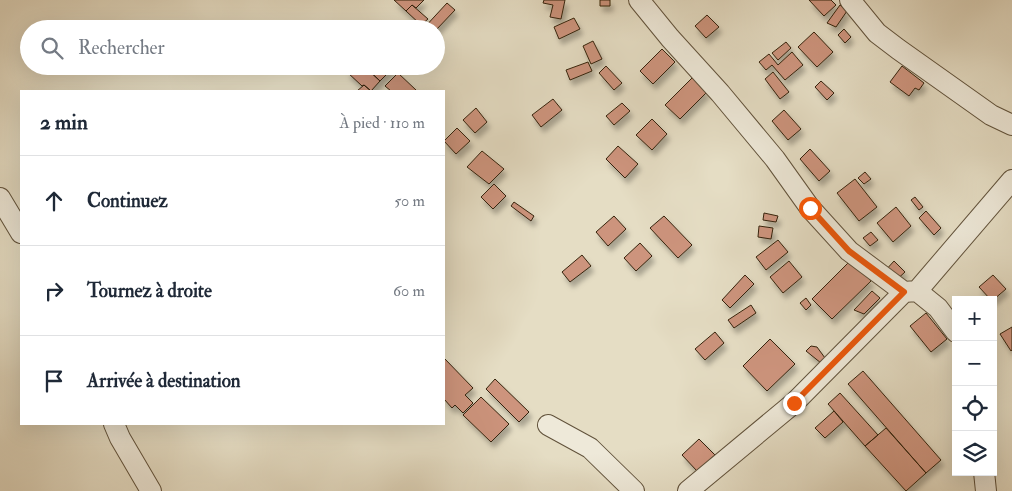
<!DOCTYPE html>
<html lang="fr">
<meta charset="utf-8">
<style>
:root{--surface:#fff;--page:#f6f6f7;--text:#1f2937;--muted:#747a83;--line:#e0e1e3}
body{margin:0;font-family:"IM FELL Double Pica",serif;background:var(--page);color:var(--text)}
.controls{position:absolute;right:15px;bottom:15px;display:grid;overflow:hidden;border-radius:0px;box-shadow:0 5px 20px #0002}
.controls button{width:45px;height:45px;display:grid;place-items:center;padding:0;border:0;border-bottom:1px solid var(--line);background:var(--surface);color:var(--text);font:25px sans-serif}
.stop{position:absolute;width:15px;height:15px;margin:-11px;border:4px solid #ea580c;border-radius:50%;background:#fff}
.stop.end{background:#ea580c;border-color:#fff;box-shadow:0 1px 5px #0008}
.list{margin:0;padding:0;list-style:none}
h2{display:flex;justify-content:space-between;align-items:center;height:65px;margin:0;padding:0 20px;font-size:21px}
h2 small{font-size:16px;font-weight:400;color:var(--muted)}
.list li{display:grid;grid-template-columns:32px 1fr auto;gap:15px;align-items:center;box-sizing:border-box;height:90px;padding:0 20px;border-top:1px solid var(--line)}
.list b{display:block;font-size:19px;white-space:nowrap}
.list em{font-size:16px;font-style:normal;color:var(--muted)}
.icon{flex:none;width:28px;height:28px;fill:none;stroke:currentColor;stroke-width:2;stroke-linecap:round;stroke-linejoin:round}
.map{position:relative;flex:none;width:1012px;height:491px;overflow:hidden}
.search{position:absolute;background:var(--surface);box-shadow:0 5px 20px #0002;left:20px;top:20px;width:425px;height:55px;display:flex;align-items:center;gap:12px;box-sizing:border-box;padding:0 18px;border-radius:28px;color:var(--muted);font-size:19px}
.panel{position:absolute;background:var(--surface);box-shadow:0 5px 20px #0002;left:20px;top:90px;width:425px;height:335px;border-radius:0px}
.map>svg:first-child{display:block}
</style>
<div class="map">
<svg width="1012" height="491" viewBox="0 0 1012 491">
<defs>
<filter id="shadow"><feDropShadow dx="3" dy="5.5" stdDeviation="2.5" flood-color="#0004"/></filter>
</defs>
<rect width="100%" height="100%" fill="#e5ddc4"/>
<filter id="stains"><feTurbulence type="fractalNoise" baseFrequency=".004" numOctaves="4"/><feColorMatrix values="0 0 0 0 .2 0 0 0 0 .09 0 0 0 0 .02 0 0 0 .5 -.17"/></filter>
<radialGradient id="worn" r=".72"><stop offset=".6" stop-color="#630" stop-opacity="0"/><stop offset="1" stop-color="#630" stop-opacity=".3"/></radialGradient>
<path fill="#cd947d" stroke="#35230d" filter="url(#shadow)" d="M394,0H424L416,8L412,5L406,11Z
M544,0H565L561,19L550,17L553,5L543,3Z
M600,0H610V6H600Z
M809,0H831L836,5L824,16Z
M447,3L455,10L436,30V29H423Z
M412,5L428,19L421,25L406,11Z
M840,5L847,11L836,27L827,23Z
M707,15L719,27L706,38L695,26Z
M574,18L580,29L559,39L554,27Z
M844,29L851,37L845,43L838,35Z
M814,32L833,52L817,67L798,47Z
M593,41L602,59L591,64L583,46Z
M786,42L791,48L778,60L772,53Z
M662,49L675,62L653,84L640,71Z
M792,52L803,65L785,80L772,65L766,70L759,62L769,54L778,65Z
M588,62L592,71L570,80L566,70Z
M353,66H364L380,81L371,91L364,85L362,86L347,72Z
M364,66H392L393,68L380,81Z
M606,66L622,83L614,90L599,73Z
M902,66L924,83L919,90L915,88L909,96L890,82Z
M773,72L789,92L780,99L765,79Z
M398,73L416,90L415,91H391L385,86Z
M693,77L707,92L680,119L665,105Z
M821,81L834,93L827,100L815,87Z
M364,85L371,91H357Z
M553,99L562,110L541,127L532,115Z
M622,103L630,111L614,125L606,116Z
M476,108L487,122L475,133L463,120Z
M784,110L801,129L788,140L772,121Z
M652,119L667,134L652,150L636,135Z
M457,128L470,141L456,154L444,141Z
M618,146L638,164L625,178L606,159Z
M810,149L830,171L819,181L800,159Z
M482,151L504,169L489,184L467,167Z
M865,172L871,179L864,184L858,178Z
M855,179L877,207L859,221L837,193Z
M494,184L506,196L493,209L481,197Z
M915,197L923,207L919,210L911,200Z
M514,202L534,216L531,221L511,206Z
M896,207L911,226L893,242L877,223Z
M926,211L941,228L934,235L919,218Z
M764,213L778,216L776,222L763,220Z
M614,216L626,229L608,246L596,232Z
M664,216L692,245L678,258L650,228Z
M759,226L773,228L771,239L758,237Z
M871,232L878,240L870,246L863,238Z
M778,240L788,252L766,270L756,257Z
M640,243L652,256L636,271L624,258Z
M582,255L591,266L570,282L562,272Z
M851,260L871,281L832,319L812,299Z
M789,261L802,277L783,293L770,277Z
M894,261L905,272L894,282L884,272Z
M745,275L754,284L730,308L722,300Z
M993,275L1006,289L993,300H991L979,287Z
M872,291L880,298L864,314L854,310Z
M806,298L811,305L806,310L800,303Z
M751,305L756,313L734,328L728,320Z
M926,313L947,339L931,352L910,326Z
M1012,327V350L1011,351L1000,334Z
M715,332L724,343L705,360L695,349Z
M770,339L795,364L767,391L743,366Z
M811,346L817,347L825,358L821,363L806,351Z
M444,358L473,388L465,395L473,403L463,413L455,405L452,408L444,399Z
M863,371L941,460L926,473L848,384Z
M495,379L529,412L519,422L486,389Z
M840,393L878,435L865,446L828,404Z
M481,397L509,424L491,442L463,415Z
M834,411L843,422L825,438L815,428Z
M886,428L926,473L906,491L865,446Z
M699,439L715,455L697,471L682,455Z"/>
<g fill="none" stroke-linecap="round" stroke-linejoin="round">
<g stroke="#61523b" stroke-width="22">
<path id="minor" d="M639,0L670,38L720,93L775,159L810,208L849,251L904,292
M850,0L877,33L898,49L991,115L1012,125
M0,198L21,233
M917,291L938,308L956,332
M114,424L120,438L151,491
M548,425L590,448L634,491
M984,472L986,491
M688,491L794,403L904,292L917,291L1012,180"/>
</g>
<use href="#minor" stroke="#eee9d9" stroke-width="20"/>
</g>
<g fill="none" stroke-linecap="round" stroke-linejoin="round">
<path stroke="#ea580c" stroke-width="6" d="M794,403L904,292L849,251L810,208"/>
</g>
<rect width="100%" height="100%" filter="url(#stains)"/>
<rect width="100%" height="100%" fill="url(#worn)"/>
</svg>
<div class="controls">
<button>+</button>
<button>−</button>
<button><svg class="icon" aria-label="locate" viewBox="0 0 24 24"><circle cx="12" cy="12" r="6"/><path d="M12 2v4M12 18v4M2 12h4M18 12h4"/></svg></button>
<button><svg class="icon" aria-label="layers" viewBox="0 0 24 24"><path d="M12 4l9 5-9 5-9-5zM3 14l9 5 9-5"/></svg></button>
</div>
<div class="stop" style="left:810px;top:208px"></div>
<div class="stop end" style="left:794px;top:403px"></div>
<div class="search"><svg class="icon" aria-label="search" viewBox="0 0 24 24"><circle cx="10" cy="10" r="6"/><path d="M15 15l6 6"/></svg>Rechercher</div>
<section class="panel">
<h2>2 min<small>À pied · 110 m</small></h2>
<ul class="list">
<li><svg class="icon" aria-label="ahead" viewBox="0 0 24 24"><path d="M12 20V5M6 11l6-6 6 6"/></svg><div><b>Continuez</b></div><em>50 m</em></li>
<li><svg class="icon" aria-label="right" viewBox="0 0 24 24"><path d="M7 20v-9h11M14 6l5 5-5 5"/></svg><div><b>Tournez à droite</b></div><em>60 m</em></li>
<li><svg class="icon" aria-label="arrive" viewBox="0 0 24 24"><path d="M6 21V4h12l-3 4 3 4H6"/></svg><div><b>Arrivée à destination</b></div></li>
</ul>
</section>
</div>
